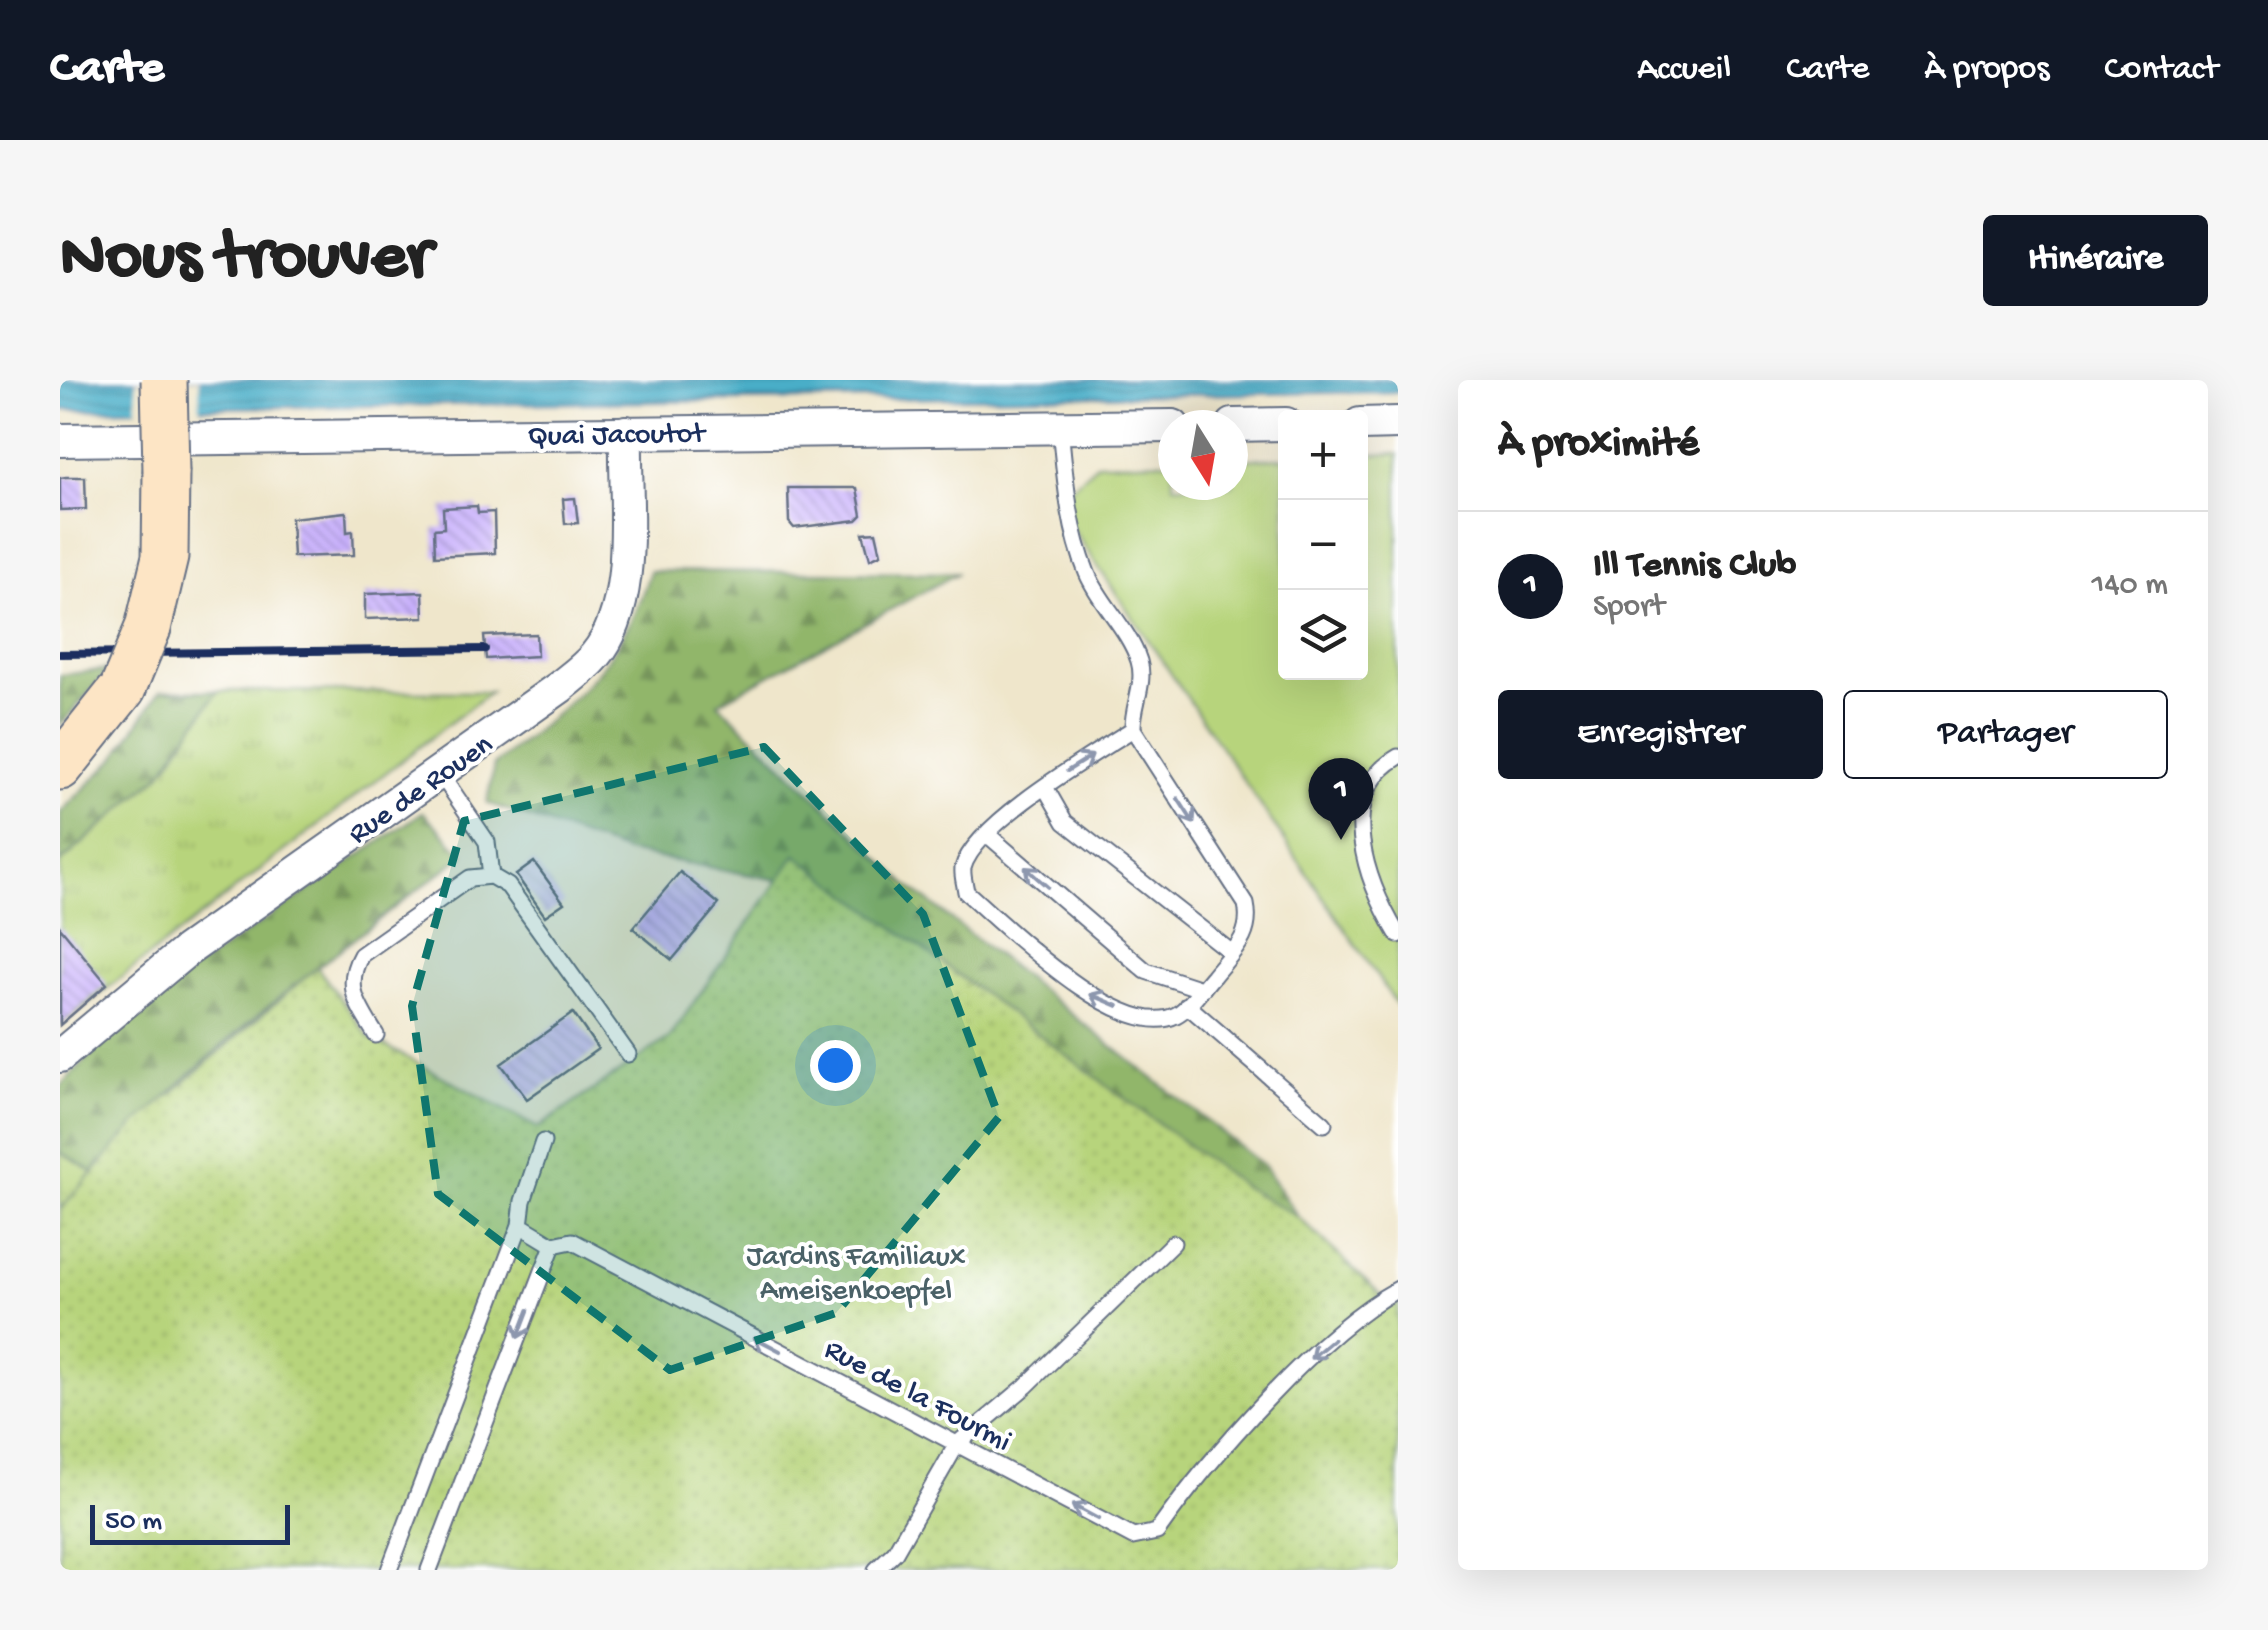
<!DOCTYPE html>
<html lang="fr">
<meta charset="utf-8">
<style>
:root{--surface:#fff;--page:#f6f6f6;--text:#222;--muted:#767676;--line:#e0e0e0;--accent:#111827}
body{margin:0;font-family:"Gochi Hand",sans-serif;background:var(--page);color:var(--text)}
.controls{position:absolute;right:30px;top:30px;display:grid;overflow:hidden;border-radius:10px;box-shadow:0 10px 40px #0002}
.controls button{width:90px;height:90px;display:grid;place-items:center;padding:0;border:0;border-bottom:2px solid var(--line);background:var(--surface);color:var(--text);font:50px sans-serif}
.compass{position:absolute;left:1098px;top:30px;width:90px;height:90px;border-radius:50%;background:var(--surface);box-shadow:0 10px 40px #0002;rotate:169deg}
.scale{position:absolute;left:30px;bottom:25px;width:200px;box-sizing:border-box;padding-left:10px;border:5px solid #1b2f5e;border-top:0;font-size:28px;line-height:35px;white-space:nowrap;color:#1b2f5e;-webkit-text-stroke:8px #fff;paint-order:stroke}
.you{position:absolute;left:775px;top:685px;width:35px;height:35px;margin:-25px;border:8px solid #fff;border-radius:50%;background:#1a73e8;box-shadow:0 0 0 15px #1a73e833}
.badge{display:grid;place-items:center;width:65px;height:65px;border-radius:50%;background:var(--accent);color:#fff;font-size:32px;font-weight:700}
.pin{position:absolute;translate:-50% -82px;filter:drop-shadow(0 2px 5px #0008)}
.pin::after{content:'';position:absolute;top:52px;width:35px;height:30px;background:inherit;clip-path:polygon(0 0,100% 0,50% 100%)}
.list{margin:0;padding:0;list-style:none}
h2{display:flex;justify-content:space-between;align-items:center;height:130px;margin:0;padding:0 40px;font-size:42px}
h2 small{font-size:32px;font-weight:400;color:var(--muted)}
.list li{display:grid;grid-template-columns:65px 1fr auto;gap:30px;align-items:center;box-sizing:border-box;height:150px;padding:0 40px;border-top:2px solid var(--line)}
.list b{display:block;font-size:38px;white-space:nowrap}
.list p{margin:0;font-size:32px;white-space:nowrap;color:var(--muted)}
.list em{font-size:32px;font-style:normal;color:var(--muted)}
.actions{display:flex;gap:20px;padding:30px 40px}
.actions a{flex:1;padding:22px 0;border:2px solid var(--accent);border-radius:10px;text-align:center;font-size:35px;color:var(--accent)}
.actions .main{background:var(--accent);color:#fff}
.icon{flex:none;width:55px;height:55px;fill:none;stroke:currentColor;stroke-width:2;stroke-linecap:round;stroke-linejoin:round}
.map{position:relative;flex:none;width:1338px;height:1190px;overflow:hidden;border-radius:10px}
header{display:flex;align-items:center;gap:60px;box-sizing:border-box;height:140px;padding:0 50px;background:var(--accent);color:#fff}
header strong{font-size:48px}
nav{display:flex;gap:55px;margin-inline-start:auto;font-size:35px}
.intro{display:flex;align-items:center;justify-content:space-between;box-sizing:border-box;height:240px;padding:0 60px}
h1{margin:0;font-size:70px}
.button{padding:25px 45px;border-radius:10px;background:var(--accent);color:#fff;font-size:35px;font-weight:700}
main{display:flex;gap:60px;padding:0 60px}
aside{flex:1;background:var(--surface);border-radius:10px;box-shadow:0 10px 40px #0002}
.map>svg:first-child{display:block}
</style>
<header>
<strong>Carte</strong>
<nav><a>Accueil</a><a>Carte</a><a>À propos</a><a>Contact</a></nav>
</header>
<div class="intro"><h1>Nous trouver</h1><a class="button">Itinéraire</a></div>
<main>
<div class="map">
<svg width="1338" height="1190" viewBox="0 0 1338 1190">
<defs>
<pattern id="grass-tufts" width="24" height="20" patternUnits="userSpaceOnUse" patternTransform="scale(2.5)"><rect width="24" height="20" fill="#b7d47b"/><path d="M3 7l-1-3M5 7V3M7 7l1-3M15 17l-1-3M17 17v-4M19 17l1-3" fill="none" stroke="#9db66d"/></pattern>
<pattern id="forest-firs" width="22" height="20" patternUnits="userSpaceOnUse" patternTransform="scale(2.5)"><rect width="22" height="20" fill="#91b66b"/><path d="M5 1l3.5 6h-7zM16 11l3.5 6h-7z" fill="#76945b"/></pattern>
<pattern id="garden-dots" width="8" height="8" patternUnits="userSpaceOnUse" patternTransform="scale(2.5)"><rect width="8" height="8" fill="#b7d47b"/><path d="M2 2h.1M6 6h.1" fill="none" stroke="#9db66d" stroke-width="1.8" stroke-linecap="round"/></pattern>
<pattern id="water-rules" width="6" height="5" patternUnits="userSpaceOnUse" patternTransform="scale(2.5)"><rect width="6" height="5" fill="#48aec8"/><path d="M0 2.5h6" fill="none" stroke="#3b8ea6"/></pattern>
<pattern id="building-back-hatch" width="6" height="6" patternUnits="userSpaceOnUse" patternTransform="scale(2.5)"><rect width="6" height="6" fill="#c9b1fc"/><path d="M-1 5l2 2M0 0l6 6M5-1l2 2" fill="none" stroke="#a290cf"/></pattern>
</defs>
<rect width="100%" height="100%" fill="#fff"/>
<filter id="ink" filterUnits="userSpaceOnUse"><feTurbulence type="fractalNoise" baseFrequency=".01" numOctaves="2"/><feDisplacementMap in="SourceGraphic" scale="20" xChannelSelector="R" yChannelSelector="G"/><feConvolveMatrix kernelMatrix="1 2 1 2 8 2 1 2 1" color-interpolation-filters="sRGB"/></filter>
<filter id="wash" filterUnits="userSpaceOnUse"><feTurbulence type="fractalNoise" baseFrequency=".0048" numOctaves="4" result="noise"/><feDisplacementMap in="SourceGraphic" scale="40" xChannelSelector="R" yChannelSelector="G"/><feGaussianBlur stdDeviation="2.25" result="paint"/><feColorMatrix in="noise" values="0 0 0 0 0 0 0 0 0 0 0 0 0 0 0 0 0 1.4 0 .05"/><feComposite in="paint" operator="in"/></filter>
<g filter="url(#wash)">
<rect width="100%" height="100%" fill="#efe6cb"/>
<path fill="url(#grass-tufts)" stroke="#69826c" stroke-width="2.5" d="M158,311L430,312L0,645V483L100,395Z
M0,772L33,792L0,830Z"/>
<path fill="url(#forest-firs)" stroke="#567264" stroke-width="2.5" d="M590,191L898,193L658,323L845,503L1203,785L1238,837L1184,807L736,475L719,500L566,472L427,423L434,385C509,324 561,288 590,191Z
M50,289L0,345V295Z
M100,311H158L100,395L0,483V433L55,378Z
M363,432L404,475C276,572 141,671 33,792L0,772V706L77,628Z"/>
<path fill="#b7d47b" stroke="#69826c" stroke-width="2.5" d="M1338,74V627L994,122L1038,83L1113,81V105H1173V79L1225,78L1226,292H1300L1301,75Z"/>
<path fill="url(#garden-dots)" stroke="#69826c" stroke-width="2.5" d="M736,475L1184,807L1238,837L1332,925L1338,922V1190H0V830L76,744L257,587L309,657L478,748L610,657Z"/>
<path fill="url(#water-rules)" stroke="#326e93" stroke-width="2.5" d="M0,0H1338V12L0,30Z"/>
<path fill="#efe6cb" d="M76,0H139L140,34H77Z"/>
<g id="blocks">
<path fill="url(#building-back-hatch)" d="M6,97H25L26,129L0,130V98Z
M728,108H797L802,135L797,140L734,148L729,142Z
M515,118L518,143L505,144L503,119Z
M417,126L418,133L434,132L435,173L375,176L374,149L384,148L383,128Z
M286,132L287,152L293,151L294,175L233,177L231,138Z
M816,152L821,174L810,179L803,153Z
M363,212L364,237L305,239V214Z
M476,254L477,276L426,279L424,256Z
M474,482L504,523L485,536L456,495Z
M620,492L659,524L612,580L573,548Z
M0,547L47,604L0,645Z
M513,633L538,669L467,719L441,684Z"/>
</g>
</g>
<g filter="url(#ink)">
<use href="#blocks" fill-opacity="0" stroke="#656f84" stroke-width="2.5"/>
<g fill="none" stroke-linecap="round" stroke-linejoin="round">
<g stroke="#656f84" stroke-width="19">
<path id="lane" d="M1000,47C1005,97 1008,146 1027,193C1040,224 1068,248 1079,281C1086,304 1072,326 1073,349L1186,524C1193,557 1172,572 1153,596C1142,608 1130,628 1116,635C1062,663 944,545 906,512C905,504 902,496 903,488C914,444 1034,374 1073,349
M1338,377C1272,415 1308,505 1338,555
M380,393L427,462L431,496
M985,407L1005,442L1172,573
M928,455L1086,591L1141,609
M1127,625L1264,744
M316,655C299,627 283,607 301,575L410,498L431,496L448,506L568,674
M460,845L463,821L483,762
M329,1190L460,845L493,865
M369,1190L493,865L512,861L1073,1157L1097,1152C1149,1078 1259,952 1338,909
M816,1190L835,1172L897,1064L966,1006L1113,863"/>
</g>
<g stroke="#656f84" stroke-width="36">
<path id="street" d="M1300,44L1338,43
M1173,45L1226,44
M0,60L1113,46
M0,676L126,571L500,307C512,297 525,288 535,276C580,223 564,118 566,52"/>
</g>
<g stroke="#656f84" stroke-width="49">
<path id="secondary" d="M88,248L105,177L106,92
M0,387L63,308"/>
</g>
<use href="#lane" stroke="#fff" stroke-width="15"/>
<use href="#street" stroke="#fff" stroke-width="32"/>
<use href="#secondary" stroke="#fde5c5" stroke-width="45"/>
<path stroke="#1b2f5e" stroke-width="8" d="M0,274L425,269"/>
<g stroke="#656f84" stroke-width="49" stroke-linecap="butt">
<path id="secondary-bridge" d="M104,0L106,92
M63,308L88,248"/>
</g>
<use href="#secondary-bridge" stroke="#fde5c5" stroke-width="45"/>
</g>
<defs><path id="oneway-shaft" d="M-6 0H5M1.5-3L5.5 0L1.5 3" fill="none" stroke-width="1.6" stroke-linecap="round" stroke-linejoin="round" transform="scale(2.5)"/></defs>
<g stroke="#8d97ae">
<use href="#oneway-shaft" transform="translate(1020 383) rotate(-32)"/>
<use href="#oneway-shaft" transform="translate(1126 431) rotate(57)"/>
<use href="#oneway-shaft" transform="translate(976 497) rotate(-139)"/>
<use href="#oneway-shaft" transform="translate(1044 620) rotate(-157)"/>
<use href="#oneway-shaft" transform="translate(463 944) rotate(111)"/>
<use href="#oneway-shaft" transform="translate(707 964) rotate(-152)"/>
<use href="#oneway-shaft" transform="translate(1262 969) rotate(140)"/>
<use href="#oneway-shaft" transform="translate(1025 1132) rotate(-152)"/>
</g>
</g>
<path fill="#0f766e" fill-opacity="0.2" stroke="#0f766e" stroke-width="8" stroke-dasharray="20 12" stroke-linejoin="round" d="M704,367L863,534L939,737L776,933L610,990L378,814L352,626L404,441Z"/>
<g text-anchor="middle" stroke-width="8" stroke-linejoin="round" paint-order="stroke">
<g font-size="30" fill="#1b2f5e" stroke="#fff">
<text transform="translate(556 52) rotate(-1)" y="10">Quai Jacoutot</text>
<text transform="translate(359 407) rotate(-35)" y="10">Rue de Rouen</text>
<text transform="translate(859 1013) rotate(28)" y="10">Rue de la Fourmi</text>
</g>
<g font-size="30" fill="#4a6167" stroke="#fff">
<text x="796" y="884">Jardins Familiaux<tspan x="796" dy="34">Ameisenkoepfel</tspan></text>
</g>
</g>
</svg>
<div class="controls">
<button>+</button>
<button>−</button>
<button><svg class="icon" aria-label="layers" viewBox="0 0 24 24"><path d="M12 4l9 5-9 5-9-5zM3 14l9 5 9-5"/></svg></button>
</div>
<svg class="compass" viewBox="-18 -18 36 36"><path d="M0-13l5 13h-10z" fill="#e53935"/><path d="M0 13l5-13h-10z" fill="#767676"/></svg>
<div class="scale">50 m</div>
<div class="you"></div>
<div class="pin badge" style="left:1281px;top:460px">1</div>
</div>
<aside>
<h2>À proximité<small></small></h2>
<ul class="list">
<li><span class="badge">1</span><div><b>Ill Tennis Club</b><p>Sport</p></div><em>140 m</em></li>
</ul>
<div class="actions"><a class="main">Enregistrer</a><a>Partager</a></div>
</aside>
</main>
